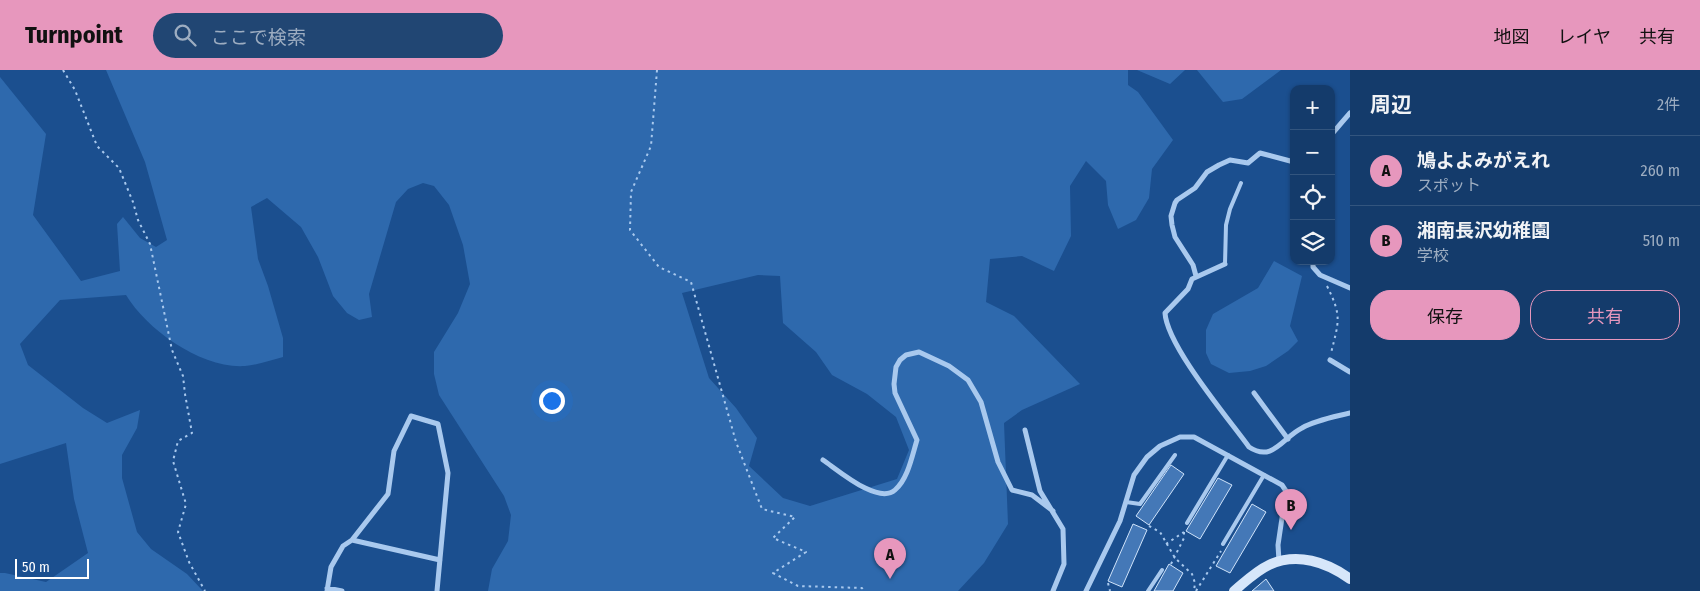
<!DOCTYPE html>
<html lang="ja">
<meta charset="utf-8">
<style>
:root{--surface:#143b6b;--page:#214673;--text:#f1f3f6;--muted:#9dadc1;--line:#33557e;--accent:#e797bd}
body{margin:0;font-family:"Fira Sans Condensed","Noto Sans JP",sans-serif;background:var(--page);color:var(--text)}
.controls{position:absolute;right:15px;top:15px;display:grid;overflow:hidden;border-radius:10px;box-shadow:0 1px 4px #0004}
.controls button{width:45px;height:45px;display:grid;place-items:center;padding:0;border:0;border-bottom:1px solid var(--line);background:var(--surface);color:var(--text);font:25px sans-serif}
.scale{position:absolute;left:15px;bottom:12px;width:74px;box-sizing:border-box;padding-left:5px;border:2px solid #fff;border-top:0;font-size:14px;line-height:18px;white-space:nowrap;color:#fff;-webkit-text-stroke:4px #1b4f8f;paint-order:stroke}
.you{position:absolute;left:551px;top:330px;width:18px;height:18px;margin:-12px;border:4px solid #fff;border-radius:50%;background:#1a73e8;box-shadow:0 0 0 8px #1a73e833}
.badge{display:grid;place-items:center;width:32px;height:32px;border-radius:50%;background:var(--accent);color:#111;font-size:16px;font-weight:700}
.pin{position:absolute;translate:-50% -41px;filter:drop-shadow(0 1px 2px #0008)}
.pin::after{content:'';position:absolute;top:26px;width:18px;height:15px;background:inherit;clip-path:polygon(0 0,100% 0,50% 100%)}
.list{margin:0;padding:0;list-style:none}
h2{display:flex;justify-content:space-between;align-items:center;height:65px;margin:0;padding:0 20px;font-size:21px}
h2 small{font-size:16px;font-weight:400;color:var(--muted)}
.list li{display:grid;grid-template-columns:32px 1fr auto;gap:15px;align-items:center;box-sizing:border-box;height:70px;padding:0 20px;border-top:1px solid var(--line)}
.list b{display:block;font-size:19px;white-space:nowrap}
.list p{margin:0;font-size:16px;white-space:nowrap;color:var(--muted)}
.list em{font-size:16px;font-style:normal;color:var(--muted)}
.actions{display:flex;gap:10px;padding:15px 20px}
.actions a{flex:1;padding:11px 0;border:1px solid var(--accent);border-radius:20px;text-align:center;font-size:18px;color:var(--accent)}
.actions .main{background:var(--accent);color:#111}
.icon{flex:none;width:28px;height:28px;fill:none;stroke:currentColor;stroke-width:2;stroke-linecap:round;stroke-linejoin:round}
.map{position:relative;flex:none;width:1350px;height:521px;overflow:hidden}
header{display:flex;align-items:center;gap:30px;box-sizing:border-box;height:70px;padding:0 25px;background:var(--accent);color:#111}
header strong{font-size:24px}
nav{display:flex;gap:28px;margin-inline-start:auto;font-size:18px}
.search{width:350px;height:45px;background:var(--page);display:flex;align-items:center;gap:12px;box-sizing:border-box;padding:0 18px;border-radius:28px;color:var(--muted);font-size:19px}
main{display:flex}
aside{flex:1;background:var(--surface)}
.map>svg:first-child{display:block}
</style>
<header>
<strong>Turnpoint</strong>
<div class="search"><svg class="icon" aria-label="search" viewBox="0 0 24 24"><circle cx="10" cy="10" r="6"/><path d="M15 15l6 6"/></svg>ここで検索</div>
<nav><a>地図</a><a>レイヤ</a><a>共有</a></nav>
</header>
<main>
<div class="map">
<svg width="1350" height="521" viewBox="0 0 1350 521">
<rect width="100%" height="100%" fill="#1b4f8f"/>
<path fill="#2e69ad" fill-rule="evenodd" d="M106,0H1128V15L1138,22L1173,70L1152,99L1149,128L1136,150L1118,159L1108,135L1106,111L1086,91L1070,116L1071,166L1054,201L1022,186L990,189L986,232L1014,246L1080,314L1022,340L1004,353L1008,454L984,493L958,521H488L492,499L508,471L511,445L504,426L439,325L434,304V282L458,243L470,214L463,175L449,135L434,116L423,113L408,119L396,132L369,224L372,247L359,250L347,243L333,226L318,187L301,157L267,128L251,137L258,189L268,216L283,268V287C271,290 257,295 245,296C202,299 147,260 126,225L60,230L20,274L28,295L83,338L107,353L140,340L137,358L122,385V408L137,462L151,479L187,504L203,521H0V503H5L46,512L88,483L74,429L66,373L0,394V7L46,64L33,145L81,211L120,201L117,154L123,147L140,168L156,177L167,170L145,92ZM758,205L780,206L783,253L816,282L832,305L867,324L896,347L909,380L897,409L810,436L783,428L749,396L757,368L736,338L709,308L682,223Z
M1137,0H1185L1170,14Z
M1197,0H1281L1242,29L1223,32Z
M1274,191L1302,206L1290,256L1298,271L1288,281L1266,296L1250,301L1229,303L1211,294L1206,283V260L1213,244L1258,218Z"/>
<path fill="#4478b7" stroke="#cfe3fa" d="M1171,395L1184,404L1149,455L1136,446Z
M1218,408L1232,415L1200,469L1186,461Z
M1252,434L1266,442L1230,503L1216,496Z
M1133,454L1147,460L1122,517L1108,511Z
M1169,494L1183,503L1173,521H1154Z
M1266,509L1274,521H1252Z"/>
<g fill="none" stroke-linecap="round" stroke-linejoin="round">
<path stroke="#a9c9ee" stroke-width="2" stroke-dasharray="2.5 4" stroke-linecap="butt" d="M63,0L75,20L97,76L119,98L133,132L138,150L150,174L172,280L183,306L185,324L192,363L178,371L173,391L186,434L178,462L189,492L205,521
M657,0L651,76L631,122L630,160L659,197L691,212L736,372L762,439L795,447L773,468L806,482L773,503L798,516L862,518L864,521
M1327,216C1342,246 1339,251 1331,283
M1149,456L1160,462L1175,488L1192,504L1195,513L1194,521
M1166,474L1184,462
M1171,494L1184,468V462
M1108,513L1110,521
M1196,521L1221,481"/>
<path stroke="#a9c9ee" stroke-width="4" d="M1225,194L1226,155L1230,139L1241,113
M1126,432L1140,434L1175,385
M1187,453L1228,385
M1223,474L1264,405
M1148,521L1162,500"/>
<path stroke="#a9c9ee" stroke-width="5" d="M1331,65L1350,43
M1313,191V197L1320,205L1350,218
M1225,194L1192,209L1188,219L1165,243C1167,276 1228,348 1249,377C1273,393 1283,367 1302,358C1316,350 1334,347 1350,343
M1196,206L1193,195L1175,167L1172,155L1171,146L1175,133L1177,130L1195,118L1207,102L1219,95L1230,90L1248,93L1260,83L1294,92
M1330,290L1350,302
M1254,323L1288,369
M1025,360L1040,421L1063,459L1064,494L1053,521
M823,390C838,400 878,435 895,420C908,409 912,386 917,370L895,323L894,314L896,297L900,290L906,285L919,282L949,296L968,310L981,332L998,392L1012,420L1032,425L1053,441
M352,470L440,490
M327,518L342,521
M327,521L331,497L343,476L352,470L388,424L394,381L411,346L438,354L448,403L437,521
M1086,521L1120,451L1134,405L1147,387L1160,376L1180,367H1194L1282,415L1286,421L1278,475L1279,491"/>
<path stroke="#d6e6fa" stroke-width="10" d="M1234,521C1245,512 1256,501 1269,495C1297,482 1327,492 1350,509"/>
</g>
</svg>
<div class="controls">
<button>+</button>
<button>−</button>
<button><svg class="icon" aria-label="locate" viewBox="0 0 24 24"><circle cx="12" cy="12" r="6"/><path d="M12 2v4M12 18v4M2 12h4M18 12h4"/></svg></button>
<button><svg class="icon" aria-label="layers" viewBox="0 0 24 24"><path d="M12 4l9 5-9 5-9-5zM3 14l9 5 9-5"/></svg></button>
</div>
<div class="scale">50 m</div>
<div class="you"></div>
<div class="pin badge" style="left:890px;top:509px">A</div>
<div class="pin badge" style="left:1291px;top:460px">B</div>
</div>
<aside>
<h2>周辺<small>2件</small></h2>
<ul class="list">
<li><span class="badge">A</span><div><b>鳩よよみがえれ</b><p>スポット</p></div><em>260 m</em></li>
<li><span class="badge">B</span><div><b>湘南長沢幼稚園</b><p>学校</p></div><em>510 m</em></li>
</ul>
<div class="actions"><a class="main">保存</a><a>共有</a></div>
</aside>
</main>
